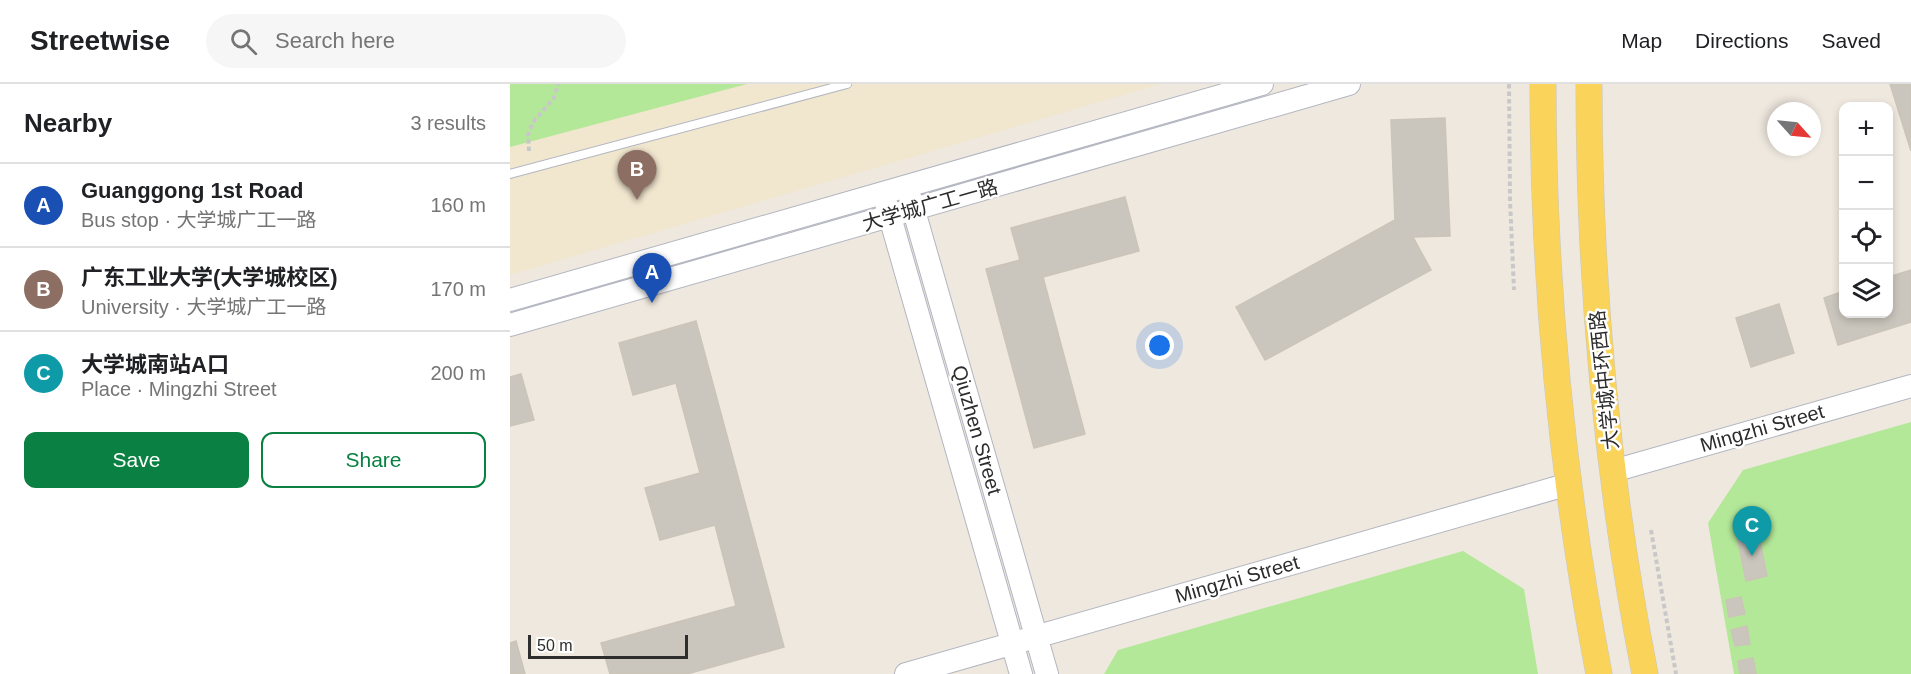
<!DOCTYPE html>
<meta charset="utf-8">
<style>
:root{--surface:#fff;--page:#f6f6f6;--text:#202124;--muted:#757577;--line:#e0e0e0;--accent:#0b8043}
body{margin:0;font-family:Helvetica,"Noto Sans SC",sans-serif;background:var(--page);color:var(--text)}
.controls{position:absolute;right:18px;top:18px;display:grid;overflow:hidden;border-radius:12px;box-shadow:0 3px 9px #0003}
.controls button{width:54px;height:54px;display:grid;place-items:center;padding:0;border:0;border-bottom:2px solid var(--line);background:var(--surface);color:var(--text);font:30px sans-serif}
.compass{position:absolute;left:1257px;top:18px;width:54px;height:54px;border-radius:50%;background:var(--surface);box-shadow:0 3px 9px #0003;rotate:117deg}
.scale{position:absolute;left:18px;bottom:15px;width:160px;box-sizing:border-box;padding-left:6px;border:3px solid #2d2d2d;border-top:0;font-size:16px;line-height:21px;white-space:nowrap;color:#2d2d2d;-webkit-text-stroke:4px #fff;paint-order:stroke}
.you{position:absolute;left:650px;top:262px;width:21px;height:21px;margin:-15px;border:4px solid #fff;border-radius:50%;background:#1a73e8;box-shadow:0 0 0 9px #1a73e833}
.badge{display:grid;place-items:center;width:39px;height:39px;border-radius:50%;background:var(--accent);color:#fff;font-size:20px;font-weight:700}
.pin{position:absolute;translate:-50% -50px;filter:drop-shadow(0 2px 3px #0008)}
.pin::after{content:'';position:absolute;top:32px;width:21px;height:18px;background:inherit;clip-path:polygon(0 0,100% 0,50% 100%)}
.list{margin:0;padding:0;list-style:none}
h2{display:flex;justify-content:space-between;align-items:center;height:78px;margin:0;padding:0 24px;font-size:26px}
h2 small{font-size:20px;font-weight:400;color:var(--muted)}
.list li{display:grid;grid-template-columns:39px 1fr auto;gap:18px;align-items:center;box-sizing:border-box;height:84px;padding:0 24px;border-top:2px solid var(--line)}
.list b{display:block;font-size:22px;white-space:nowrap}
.list p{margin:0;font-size:20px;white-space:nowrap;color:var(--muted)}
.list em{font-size:20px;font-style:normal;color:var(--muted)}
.actions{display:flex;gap:12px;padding:18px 24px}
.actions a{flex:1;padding:14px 0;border:2px solid var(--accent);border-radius:12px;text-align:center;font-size:21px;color:var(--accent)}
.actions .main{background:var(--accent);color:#fff}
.icon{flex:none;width:33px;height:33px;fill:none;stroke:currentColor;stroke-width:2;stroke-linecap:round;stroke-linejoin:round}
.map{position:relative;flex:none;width:1401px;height:590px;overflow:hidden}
header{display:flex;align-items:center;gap:36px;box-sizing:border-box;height:84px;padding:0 30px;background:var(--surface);border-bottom:2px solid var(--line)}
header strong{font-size:28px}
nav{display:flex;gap:33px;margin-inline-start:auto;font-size:21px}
.search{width:420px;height:54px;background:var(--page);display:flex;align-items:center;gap:15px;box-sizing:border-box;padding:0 21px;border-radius:33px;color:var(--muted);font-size:22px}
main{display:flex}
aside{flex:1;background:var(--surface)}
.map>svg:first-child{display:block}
</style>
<header>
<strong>Streetwise</strong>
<div class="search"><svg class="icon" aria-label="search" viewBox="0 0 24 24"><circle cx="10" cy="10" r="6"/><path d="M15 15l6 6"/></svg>Search here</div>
<nav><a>Map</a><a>Directions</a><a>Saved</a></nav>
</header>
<main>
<aside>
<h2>Nearby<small>3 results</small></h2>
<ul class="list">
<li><span class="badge" style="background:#1a4fb4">A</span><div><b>Guanggong 1st Road</b><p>Bus stop · 大学城广工一路</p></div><em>160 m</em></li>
<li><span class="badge" style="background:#8d6e63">B</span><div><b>广东工业大学(大学城校区)</b><p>University · 大学城广工一路</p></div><em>170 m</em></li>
<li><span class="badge" style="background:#0f9aa8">C</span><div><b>大学城南站A口</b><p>Place · Mingzhi Street</p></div><em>200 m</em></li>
</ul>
<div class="actions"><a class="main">Save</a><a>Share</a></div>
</aside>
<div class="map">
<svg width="1401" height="590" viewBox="0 0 1401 590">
<rect width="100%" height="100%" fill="#efe8df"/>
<path fill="#f1e6ce" d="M0,0H651L0,191Z"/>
<path fill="#b4e899" d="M0,0H237L0,63Z
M1401,338V590H1224L1198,439L1233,386Z
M953,467L1014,505L1028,590H594L608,566Z"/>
<path fill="#cbc6bd" stroke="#cbc4b8" stroke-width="1.5" d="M1380,0H1401V67Z
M935,34L940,152L903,153L921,186L755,276L726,223L885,136L881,36Z
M615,113L629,167L533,193L575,350L524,364L476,185L510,176L501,144Z
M1401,186V238L1328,261L1314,214L1334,207V230H1378V193Z
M1269,220L1284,269L1241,283L1226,234Z
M186,237L274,563L177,590H100L91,559L226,522L205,441L150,456L135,404L190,389L166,299L123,311L109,259Z
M11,290L24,336L0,342V293Z
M1248,448L1257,492L1236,497L1227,452Z
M1231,513L1235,530L1219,533L1216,516Z
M1237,542L1240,560L1225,562L1221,546Z
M6,557L15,590H0V559Z
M1243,574L1246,590H1230L1228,577Z"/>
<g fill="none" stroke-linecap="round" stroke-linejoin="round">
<g stroke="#b3b6c1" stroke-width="10">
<path id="lane" d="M0,90L337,0"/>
</g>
<g stroke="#b3b6c1" stroke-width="24">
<path id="secondary" d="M400,113L537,590
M376,119L511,590
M0,216L752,0
M0,241L839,0
M1103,387L1401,302
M396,590L1059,400"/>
</g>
<g stroke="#c8c8c8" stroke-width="27">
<path id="primary" d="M1033,0C1033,197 1052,396 1089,590
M1079,0C1079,198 1097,396 1135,590"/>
</g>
<path stroke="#c8c8c8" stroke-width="4" stroke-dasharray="4.5 3" stroke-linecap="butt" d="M999,0L1000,116L1004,206
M19,67L18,51L23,38L44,14L48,0
M1141,446L1166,590"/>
<use href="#lane" stroke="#fff" stroke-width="8"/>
<use href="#secondary" stroke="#fff" stroke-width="22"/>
<use href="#primary" stroke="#f9d35a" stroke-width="26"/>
</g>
<g text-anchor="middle" stroke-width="5" stroke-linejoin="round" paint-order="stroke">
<g font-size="20" fill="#2d2d2d" stroke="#fff">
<text transform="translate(420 121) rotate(-16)" y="7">大学城广工一路</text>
<text transform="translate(1094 296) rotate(-96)" y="7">大学城中环西路</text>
<text transform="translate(1252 344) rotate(-16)" y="7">Mingzhi Street</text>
<text transform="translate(467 346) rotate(74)" y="7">Qiuzhen Street</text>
<text transform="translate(727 495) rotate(-16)" y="7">Mingzhi Street</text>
</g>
</g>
</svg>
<div class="controls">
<button>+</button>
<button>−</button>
<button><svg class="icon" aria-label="locate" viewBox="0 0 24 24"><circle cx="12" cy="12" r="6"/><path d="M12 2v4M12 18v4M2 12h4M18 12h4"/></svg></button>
<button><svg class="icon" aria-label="layers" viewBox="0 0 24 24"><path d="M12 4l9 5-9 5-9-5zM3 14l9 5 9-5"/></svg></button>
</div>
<svg class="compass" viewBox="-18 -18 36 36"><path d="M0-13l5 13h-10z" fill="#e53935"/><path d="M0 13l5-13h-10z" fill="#757577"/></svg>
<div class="scale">50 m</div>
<div class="you"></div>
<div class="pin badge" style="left:142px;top:219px;background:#1a4fb4">A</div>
<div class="pin badge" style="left:127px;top:116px;background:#8d6e63">B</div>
<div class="pin badge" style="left:1242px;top:472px;background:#0f9aa8">C</div>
</div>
</main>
